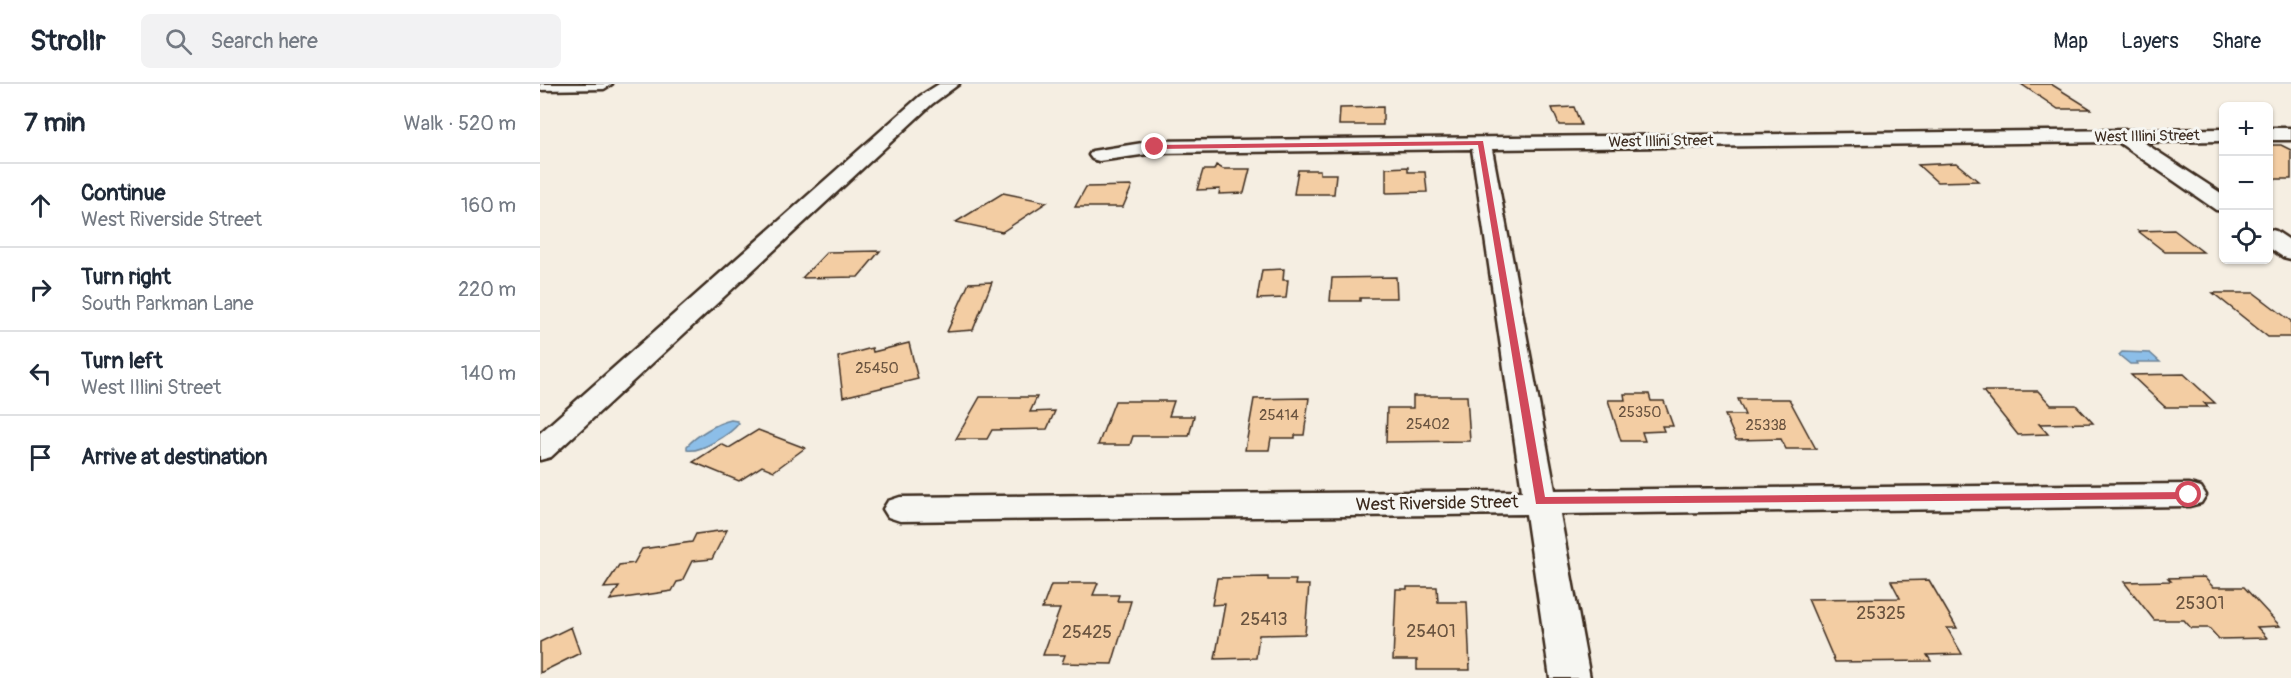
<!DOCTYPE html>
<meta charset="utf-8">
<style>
:root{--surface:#fff;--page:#f2f2f3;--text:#1f2937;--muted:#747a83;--line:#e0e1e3}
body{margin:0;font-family:Pangolin,sans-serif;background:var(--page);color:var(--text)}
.controls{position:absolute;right:18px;top:18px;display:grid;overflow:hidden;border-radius:9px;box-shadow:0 2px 4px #0004}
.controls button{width:54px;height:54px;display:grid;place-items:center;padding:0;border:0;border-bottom:2px solid var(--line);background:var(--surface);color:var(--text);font:30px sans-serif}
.stop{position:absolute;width:18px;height:18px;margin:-14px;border:4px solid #d1495b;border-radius:50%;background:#fff}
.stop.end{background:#d1495b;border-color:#fff;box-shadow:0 2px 6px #0008}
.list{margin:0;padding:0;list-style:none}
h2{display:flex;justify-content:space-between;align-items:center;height:78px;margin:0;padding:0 24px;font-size:26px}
h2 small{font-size:20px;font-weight:400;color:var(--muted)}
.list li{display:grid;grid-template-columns:39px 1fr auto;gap:18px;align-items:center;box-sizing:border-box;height:84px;padding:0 24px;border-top:2px solid var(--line)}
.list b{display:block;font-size:22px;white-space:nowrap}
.list p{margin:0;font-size:20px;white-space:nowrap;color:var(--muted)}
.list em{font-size:20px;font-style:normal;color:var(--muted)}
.icon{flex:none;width:33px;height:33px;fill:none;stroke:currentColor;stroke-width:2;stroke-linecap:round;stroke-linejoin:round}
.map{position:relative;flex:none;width:1751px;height:594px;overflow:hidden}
header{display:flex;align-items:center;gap:36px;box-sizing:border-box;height:84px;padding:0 30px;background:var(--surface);border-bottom:2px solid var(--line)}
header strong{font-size:28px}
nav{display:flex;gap:33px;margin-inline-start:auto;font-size:21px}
.search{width:420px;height:54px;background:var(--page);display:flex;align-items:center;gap:15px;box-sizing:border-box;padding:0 21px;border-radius:9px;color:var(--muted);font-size:22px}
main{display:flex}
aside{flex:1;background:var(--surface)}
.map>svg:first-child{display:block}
</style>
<header>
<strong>Strollr</strong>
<div class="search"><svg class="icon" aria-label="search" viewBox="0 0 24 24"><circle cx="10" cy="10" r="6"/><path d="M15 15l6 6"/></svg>Search here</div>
<nav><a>Map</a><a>Layers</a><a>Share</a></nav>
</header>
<main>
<aside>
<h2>7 min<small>Walk · 520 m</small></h2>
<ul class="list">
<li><svg class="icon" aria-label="ahead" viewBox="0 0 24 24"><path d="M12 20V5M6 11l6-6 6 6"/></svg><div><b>Continue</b><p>West Riverside Street</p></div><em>160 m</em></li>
<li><svg class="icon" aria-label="right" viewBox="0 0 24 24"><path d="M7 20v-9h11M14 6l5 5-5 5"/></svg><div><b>Turn right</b><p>South Parkman Lane</p></div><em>220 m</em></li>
<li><svg class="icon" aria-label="left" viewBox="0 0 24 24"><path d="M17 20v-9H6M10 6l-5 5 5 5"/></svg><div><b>Turn left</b><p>West Illini Street</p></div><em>140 m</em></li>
<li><svg class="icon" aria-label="arrive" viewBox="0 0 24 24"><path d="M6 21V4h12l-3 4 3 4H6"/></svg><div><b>Arrive at destination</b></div></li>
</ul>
</aside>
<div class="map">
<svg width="1751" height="594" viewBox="0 0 1751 594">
<rect width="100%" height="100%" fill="#f5eee2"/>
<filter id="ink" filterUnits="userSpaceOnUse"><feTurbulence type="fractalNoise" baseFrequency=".0167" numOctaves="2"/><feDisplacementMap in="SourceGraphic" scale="12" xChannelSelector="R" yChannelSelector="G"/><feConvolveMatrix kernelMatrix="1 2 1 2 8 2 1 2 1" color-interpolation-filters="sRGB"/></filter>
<g filter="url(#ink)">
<path fill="#8cbee8" stroke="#6c8397" stroke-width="1.5" d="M1582,268L1610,269L1620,278H1597L1598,280H1590L1579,271Z
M191,336L197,337L199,339C191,350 160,369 147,366V362C157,351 177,339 191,336Z"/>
<path fill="#f3cda3" stroke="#3b2a1e" stroke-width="1.5" d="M1481,0H1511L1551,25H1518Z
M843,23V41H799L800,24Z
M1034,23L1041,41H1019L1012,24Z
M1728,61H1741L1751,66V95H1728Z
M1416,79L1438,97L1397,98L1378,81Z
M676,81L683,85H710L704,109L679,110L680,105L657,106L663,86H674Z
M868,83V88H885L887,108L846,109V84Z
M758,86H780V90H796L794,110H754Z
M592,102L583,123H535L546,103Z
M463,109L507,118L462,148L416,138Z
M1634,146L1663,168H1625L1598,147Z
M340,167L318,193L262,194L287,168Z
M744,185L743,196H748L746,214L717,215L722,186Z
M856,193L857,214H820V217H790L792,194Z
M452,198L433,246L407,248L429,199Z
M1673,209H1714L1751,237V253H1728Z
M369,259L378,295L303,313L298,273L332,264L333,268Z
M1644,290L1675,319H1664L1668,323H1625L1591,291Z
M1443,307H1498L1511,321H1536L1553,339L1499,340L1508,350L1478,351Z
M1084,310H1109L1111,317H1124L1133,342H1122L1124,347L1102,348L1105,357H1081L1068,316H1085Z
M873,312H927L930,357L846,358L847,324H873Z
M440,313H497L490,328L515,327L507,345L452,346L447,355H416Z
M769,314L764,351H755V354H731L729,366H705L714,315Z
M1198,315H1249L1276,365H1246L1241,355L1196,356L1185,331H1205Z
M575,317H634L629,332H654L649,352H593L590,361H558Z
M218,346L265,364L234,387L222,382L199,397L153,378L181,360L189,364Z
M187,446L172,475L152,477L142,497L137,498L132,507L70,516L79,503L64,504L79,481L94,479L102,465L152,458L156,450Z
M728,493V496H756L755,501H769L765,550L719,551L716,574L675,575L685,520L672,521L677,494Z
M1664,493L1673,503H1704L1740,542L1717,543L1727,554L1679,555L1669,544H1651L1644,536H1614L1584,498L1631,497L1628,494Z
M1389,496L1417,544H1407L1422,570L1387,571L1391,577L1295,578L1268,515L1360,514L1351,497Z
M529,499H558L553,511H579L577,517H591L572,580L522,579L525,571H503L520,525H502L511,501H528Z
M867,503H897L898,518H927L930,586H877V576H853L856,505H867Z
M31,543L40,569L0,589V558Z"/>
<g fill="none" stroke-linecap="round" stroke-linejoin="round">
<g stroke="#3b2a1e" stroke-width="5">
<path id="minor" d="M0,0H72L64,5L0,6Z
M399,0H419L392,20L11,373L0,376V349L380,12Z
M1728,44H1751V56H1728Z
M1684,45V57L1603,58L1684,111V127L1676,126L1578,58L952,65L1015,406L1649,400L1661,403L1666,411L1661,419L1649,422L1020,430L1050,594H1010L986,430L360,437L348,433L343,425L348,417L360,413L982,407L932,65L615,69L559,77L552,75L549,71L552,67L615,57Z
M1728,145L1736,147L1751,157V175L1743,173L1728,163Z"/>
</g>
<use href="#minor" fill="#f6f6f2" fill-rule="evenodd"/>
</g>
</g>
<path fill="#d1495b" d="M943,57L1005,413L1649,408L1655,411L1649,415L996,420L938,61L615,65L612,63L615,61Z"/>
<g text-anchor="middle" stroke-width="6" stroke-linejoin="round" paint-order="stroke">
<g font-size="15" fill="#3b2a1e" stroke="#f6f6f2">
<text transform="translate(1607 52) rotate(-1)" y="5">West Illini Street</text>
<text transform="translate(1121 57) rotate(-1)" y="5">West Illini Street</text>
</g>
<g font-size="15" fill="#69533f">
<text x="337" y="289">25450</text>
<text x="1100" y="333">25350</text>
<text x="739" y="336">25414</text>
<text x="888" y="345">25402</text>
<text x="1226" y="346">25338</text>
</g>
<g font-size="18" fill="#3b2a1e" stroke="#f6f6f2">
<text transform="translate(897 419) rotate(-1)" y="6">West Riverside Street</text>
</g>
<g font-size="18" fill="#69533f">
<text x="1660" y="525">25301</text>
<text x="1341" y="535">25325</text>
<text x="724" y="541">25413</text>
<text x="891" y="553">25401</text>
<text x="547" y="554">25425</text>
</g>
</g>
</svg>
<div class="controls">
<button>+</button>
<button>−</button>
<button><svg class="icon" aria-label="locate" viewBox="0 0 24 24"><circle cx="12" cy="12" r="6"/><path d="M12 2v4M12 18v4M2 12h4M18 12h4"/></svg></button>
</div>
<div class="stop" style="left:1649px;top:411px"></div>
<div class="stop end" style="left:615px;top:63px"></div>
</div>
</main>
